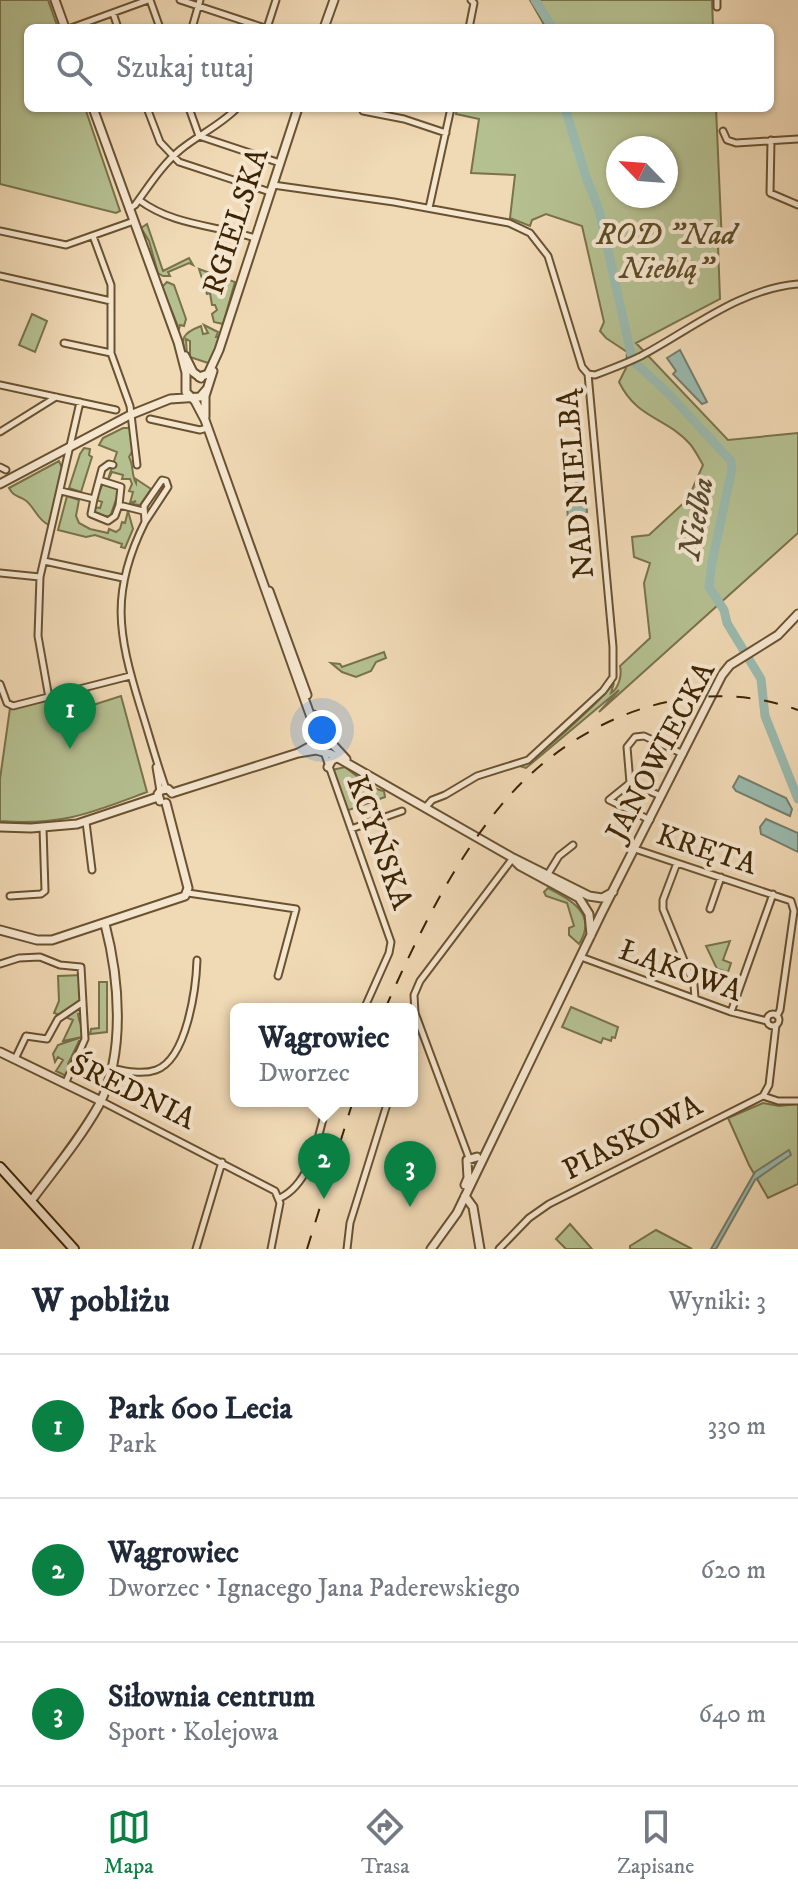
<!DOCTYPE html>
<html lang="pl">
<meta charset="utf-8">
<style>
:root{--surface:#fff;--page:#f2f2f3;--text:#1f2937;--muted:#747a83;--line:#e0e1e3;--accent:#0b8043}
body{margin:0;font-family:"IM FELL DW Pica",serif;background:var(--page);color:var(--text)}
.compass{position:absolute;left:606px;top:136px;width:72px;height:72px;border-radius:50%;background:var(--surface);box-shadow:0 2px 6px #0004;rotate:295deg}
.you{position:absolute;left:322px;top:730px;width:28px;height:28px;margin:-20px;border:6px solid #fff;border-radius:50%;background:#1a73e8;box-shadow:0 0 0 12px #1a73e833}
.badge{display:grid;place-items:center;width:52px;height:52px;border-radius:50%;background:var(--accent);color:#fff;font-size:26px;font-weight:700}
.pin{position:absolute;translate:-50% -66px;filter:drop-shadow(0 2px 4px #0008)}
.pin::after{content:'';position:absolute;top:42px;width:28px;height:24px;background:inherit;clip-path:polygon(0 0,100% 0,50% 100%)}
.popup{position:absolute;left:230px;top:1003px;width:188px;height:104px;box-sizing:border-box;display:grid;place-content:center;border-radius:12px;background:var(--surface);filter:drop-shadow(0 2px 6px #0005);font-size:26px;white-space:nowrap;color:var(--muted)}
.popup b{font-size:30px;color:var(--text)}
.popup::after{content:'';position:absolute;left:50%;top:100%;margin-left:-16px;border:16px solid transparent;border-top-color:var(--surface)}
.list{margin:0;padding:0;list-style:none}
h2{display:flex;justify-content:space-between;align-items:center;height:104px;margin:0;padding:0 32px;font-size:34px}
h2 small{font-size:26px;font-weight:400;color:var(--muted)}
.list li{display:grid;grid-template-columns:52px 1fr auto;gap:24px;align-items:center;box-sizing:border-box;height:144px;padding:0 32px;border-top:2px solid var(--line)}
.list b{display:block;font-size:30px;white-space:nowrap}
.list p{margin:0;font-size:26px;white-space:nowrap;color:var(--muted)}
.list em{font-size:26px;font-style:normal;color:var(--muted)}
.icon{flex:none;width:44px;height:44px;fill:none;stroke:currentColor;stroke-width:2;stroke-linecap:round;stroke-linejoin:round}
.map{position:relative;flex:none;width:798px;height:1249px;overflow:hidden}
.search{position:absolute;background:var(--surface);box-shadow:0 2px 6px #0004;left:24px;right:24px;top:24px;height:88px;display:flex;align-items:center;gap:20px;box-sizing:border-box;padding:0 28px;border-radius:12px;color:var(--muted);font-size:30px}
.sheet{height:536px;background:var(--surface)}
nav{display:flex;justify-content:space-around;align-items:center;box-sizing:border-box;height:112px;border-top:2px solid var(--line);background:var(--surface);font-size:22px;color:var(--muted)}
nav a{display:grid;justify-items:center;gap:4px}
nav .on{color:var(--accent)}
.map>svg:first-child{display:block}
</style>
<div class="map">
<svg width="798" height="1249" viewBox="0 0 798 1249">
<rect width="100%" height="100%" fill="#f0d9b5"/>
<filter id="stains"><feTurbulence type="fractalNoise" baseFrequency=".0025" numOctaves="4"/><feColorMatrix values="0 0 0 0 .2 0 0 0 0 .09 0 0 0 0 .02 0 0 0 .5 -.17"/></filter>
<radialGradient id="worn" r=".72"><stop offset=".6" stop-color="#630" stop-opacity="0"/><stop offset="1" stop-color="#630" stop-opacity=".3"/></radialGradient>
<path fill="#b5c091" stroke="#79724a" stroke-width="2" fill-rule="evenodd" d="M0,0H48L58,28H28V108H85L120,211L116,213L0,184Z
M530,0H712L713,28H546Z
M457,108H716L722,244L718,245L720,299L636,343L728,440L798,433V533L599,712L619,690L526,768L519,766C539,759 600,701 614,683L611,693C619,688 622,675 620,666L650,638L644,583L650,563L634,557L632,537L649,535L688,499L703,465C699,458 695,450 690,444C666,417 637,419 619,382L626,368L627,352L606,338L600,331L604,322L582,226L546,214L532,220L530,226L510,218L515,175L471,173L479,119L456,114ZM618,148H666V196H618Z
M147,224L163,271L189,258L193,265L189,263L168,272L170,276H163L158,273L149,241L141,228Z
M199,269L235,282L223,324L214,322L212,314L217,310L215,305H212L210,293L207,294Z
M167,282L174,285L186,319L184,326L180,325L179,329L162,287Z
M32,314L47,321L35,352L19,345Z
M204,325L218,332L216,337H220L211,364L190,357V341L186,339L187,356C179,338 183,333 201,326L203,334L208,333Z
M123,428H130L133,450L129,457C134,466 131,474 136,483V479L151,489L140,505L132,504L136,501L130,503L133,492L129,491L132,484L130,479H122L123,475L112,472L107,482L117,452L99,445L103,438Z
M84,448L90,449L89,455L92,457L81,492L69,488L80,454Z
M59,461L62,468L49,525C37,520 35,507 25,500C17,495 14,497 9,488Z
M103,483L118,488L119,491L110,517L96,514L93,510L94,507L100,508L102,502L96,500Z
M67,496L79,500L76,516L79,523L90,529L108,533L109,529L116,532L120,529L122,522L125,523L128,511L133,529L125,548L121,547L122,544L95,535L86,537L58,530Z
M384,652L386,658L376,662L371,671L356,677L342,672L331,663L340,664L342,667Z
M88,690L93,705L121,696L147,792C91,813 62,826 0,821V779L10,708Z
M345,767C357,776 372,789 384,791L385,797L346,811L332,770Z
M548,888C571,900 598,914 579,944L569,935V928L574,926L567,903L546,896L544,892Z
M730,941L723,960L731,963L728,972L717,969L706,946Z
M82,975L84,1013L78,1014C79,1024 84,1028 85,1041H79L68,1064L72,1070L68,1077L56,1071L63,1060L58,1057L55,1062L53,1054L58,1045L82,1037L63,1041L73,1020L54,1013L59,1001L58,976Z
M99,982H107V1032L90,1034L91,1029L99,1028Z
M571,1007L618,1027L615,1038L612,1037L611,1041L603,1038L601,1043L562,1027Z
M763,1103L779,1106L798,1104V1184L768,1198L749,1165L728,1118Z
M570,1224L592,1249H566L556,1239Z
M656,1230L692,1249H630V1246Z"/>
<path fill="#9abaaf" stroke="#757e6b" stroke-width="2" d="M680,350L707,402L702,404L673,374L676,371L667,358Z
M576,483L585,486L587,512L573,524L568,521L567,504Z
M739,776L786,798L792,809L790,816L736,791L733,787Z
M766,819L798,833V852L761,834L760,827Z
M789,1150L791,1155L755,1180L716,1249H711L755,1172Z"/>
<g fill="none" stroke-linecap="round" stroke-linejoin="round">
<path stroke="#9abaaf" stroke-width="9" d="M535,0L553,28
M565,108L586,177L599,210L631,354
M634,362L668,393L731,461L732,469L712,562L709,587L724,610L727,623L761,679L765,716L798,799"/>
<g stroke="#6a5230" stroke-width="9">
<path id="minor" d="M150,0L160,28
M180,0L265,28
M717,0V7
M113,13L118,28
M71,28L148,0
M192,28L200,0
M267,28L276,0
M469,28L474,3L471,0
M147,108L160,142L179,162L270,192
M189,108L199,136L280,163
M363,111L404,119L446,133
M723,131L727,140L736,143L798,139
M771,140L770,193L798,205
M273,185L394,202L509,223L530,233L548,256L582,367L588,374L613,647V677L603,691L528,760L477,776L445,795L432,800L425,808
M139,200C174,226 215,225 255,238
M429,208L451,108
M129,209L135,205C149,186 162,165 180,150C198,135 221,125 237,108
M0,231L66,245L134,221
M93,236L111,285V353L130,406L137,465
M0,276L111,301
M64,343L111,353
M588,374L595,375C611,369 627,363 641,356C692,329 739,289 798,284
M0,385L116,410
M150,419L200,430L207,428
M0,432L56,397
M0,467L6,470
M99,480L121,487L119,505L143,511
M162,480L166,481L168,487L145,522L144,506Z
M61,491L94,499L102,469L109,464L113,465
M94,499L91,514L108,521L115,516L119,505
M145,522C110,592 118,634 140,706C149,734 156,761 166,789
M44,561L123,578
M0,573L40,577
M0,684L7,703L13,706L130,676
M49,698L38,636L40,577L80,402
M324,752L391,942L389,953L364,1009
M156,767L160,791
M630,783L627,747L635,737L644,736L683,754
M630,783L609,800L650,820
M630,783L661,796
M86,822L92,870
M351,829L402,811
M635,849L791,901L794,911L780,1010L777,1016
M677,863L663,900V909L694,985L695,998
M548,874L559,856L573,845
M188,893L296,909L278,976
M10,896L41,894L45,891L43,828
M710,909L721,877
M581,957L731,1012L767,1021
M0,964L19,958L40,957L60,965L81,967L85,1039L65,1084
M731,1012L773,894
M767 1020a6 6 0 1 1 12 0a6 6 0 1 1-12 0Z
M15,1059L26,1036L47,1039L58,1019L83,1002
M111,1068C125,1071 142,1075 156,1070C187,1059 196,988 197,960
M763,1096L769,1085L776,1025
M101,1101L275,1191L280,1203L271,1249
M469,1158L415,1013L414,995L420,981L513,858
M280,1198C313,1182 318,1133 328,1101
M196,1249L222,1162
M347,1249L350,1223L388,1101
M499,1249L529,1218L549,1204L763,1096L778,1101H798"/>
</g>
<g stroke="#6a5230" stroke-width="11">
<path id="tertiary" d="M55,0L65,28
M324,28L334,0
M93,108L178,342L186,373V392L195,401L205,420L318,737L321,751
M185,356L193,372L201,378
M199,377L208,374L219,350L298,108
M205,417V396L213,371
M0,484L130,415L170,399L200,397L206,390
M269,591L307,695
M314,715L324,735L346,759
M298,753L316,750L331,754L513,858L589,896L602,898L613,892
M328,767L332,760L337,758
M172,793L298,753L320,741
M160,801L158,794L161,790L168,789L172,793
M0,827L31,828L77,824L158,797
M514,860L520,866L579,898L589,914L591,935
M0,930L37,940H52L185,896L188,888L166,803
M0,1052L101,1101
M465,1185L468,1178L467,1160L477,1157
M465,1196L473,1207L480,1249
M31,1201C54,1170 80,1139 99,1105C126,1053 119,978 105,924
M431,1249L457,1213L601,914L722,675L730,665L778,635L798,614"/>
</g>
<g stroke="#3d2504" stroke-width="12">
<path id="secondary" d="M0,1167L74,1249"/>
</g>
<use href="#minor" stroke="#f5e6cf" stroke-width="5"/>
<use href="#tertiary" stroke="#f5e6cf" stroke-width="7"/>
<use href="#secondary" stroke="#f5e6cf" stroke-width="8"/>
<path stroke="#3d2504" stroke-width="2" stroke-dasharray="14 14" stroke-linecap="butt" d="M385,1009C416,939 453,862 503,803C574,719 691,671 798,710
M307,1249L353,1101"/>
</g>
<g text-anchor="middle" stroke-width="8" stroke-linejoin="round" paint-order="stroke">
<g font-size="30" fill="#3d2504" stroke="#f5e6cf">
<text transform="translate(235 221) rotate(-72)" y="10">RGIELSKA</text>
<text transform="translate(575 484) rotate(-95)" y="10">NAD NIELBĄ</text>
<text transform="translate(660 751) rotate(-62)" y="10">JANOWIECKA</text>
<text transform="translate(380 842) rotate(70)" y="10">KCYŃSKA</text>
<text transform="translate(707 849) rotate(18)" y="10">KRĘTA</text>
<text transform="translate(681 970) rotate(20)" y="10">ŁĄKOWA</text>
<text transform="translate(133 1091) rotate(26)" y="10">ŚREDNIA</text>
<text transform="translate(632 1137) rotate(-27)" y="10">PIASKOWA</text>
</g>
<g font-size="30" font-style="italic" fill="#5b4c27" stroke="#f5e6cf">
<text x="666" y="244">ROD "Nad<tspan x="666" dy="34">Nieblą"</tspan></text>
</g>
<g font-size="32" font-style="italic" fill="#544a2f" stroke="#f5e6cf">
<text transform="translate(695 518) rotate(-80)" y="11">Nielba</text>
</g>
</g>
<rect width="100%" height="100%" filter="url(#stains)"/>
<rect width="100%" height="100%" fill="url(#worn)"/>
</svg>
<svg class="compass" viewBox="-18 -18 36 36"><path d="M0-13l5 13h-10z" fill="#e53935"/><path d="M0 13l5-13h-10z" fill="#747a83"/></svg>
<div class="you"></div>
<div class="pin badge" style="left:70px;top:749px">1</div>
<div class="pin badge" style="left:324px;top:1199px">2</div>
<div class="popup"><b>Wągrowiec</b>Dworzec</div>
<div class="pin badge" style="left:410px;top:1207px">3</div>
<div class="search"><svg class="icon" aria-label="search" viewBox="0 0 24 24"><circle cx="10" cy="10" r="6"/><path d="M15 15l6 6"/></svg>Szukaj tutaj</div>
</div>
<section class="sheet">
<h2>W pobliżu<small>Wyniki: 3</small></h2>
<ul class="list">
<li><span class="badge">1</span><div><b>Park 600 Lecia</b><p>Park</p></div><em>330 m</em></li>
<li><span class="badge">2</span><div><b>Wągrowiec</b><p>Dworzec · Ignacego Jana Paderewskiego</p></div><em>620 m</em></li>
<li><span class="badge">3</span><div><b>Siłownia centrum</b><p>Sport · Kolejowa</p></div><em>640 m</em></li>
</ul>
</section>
<nav>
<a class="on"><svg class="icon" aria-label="map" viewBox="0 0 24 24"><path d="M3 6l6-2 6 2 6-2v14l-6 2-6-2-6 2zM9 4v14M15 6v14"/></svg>Mapa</a>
<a><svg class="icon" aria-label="directions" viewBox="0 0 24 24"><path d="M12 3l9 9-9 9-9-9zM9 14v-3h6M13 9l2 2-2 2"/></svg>Trasa</a>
<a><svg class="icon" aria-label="saved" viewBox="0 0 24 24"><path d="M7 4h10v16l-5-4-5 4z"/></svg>Zapisane</a>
</nav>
